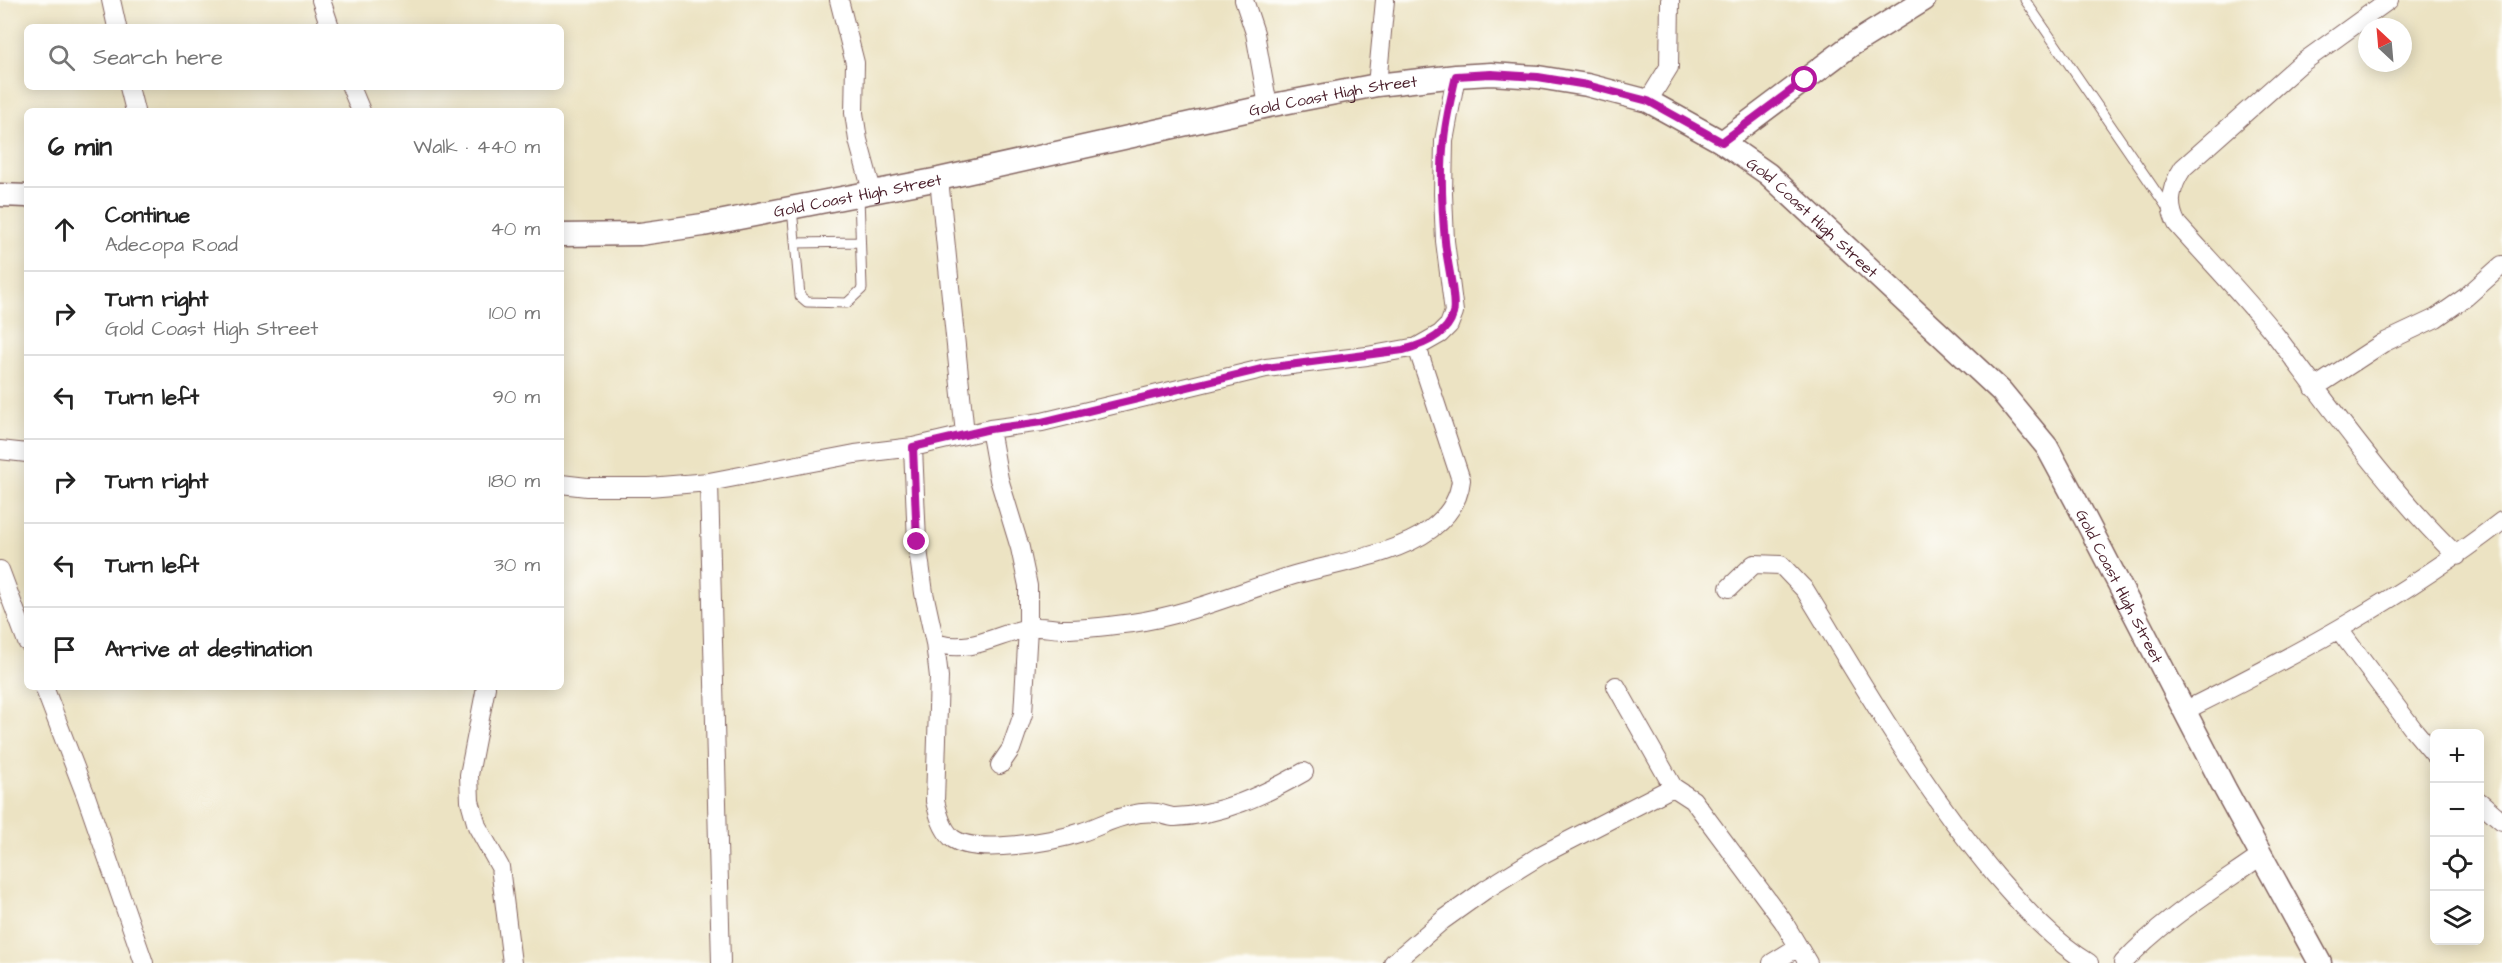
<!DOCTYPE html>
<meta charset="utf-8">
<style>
:root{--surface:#fff;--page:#f6f6f6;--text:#222;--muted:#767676;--line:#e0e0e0}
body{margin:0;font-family:"Architects Daughter",sans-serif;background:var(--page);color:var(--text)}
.controls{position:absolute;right:18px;bottom:18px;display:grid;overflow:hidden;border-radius:9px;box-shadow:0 3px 15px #0003}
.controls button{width:54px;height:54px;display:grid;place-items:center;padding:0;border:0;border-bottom:2px solid var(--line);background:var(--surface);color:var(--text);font:30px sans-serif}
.compass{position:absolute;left:2358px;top:18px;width:54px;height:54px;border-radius:50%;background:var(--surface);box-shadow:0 3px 15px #0003;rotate:334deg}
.stop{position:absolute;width:18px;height:18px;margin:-14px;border:4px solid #b5179e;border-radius:50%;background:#fff}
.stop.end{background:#b5179e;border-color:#fff;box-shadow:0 2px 6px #0008}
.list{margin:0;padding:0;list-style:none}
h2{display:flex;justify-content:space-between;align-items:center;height:78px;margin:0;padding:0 24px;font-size:26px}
h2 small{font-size:20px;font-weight:400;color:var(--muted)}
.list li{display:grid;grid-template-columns:39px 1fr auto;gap:18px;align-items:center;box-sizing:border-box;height:84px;padding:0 24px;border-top:2px solid var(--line)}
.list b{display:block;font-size:22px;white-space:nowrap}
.list p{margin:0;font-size:20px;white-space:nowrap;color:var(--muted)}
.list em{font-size:20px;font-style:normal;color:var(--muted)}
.icon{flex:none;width:33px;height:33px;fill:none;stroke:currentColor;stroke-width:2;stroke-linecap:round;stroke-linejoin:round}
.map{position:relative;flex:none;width:2502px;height:963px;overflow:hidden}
.search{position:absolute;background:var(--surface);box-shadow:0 3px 15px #0003;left:24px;top:24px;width:540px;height:66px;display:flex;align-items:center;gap:15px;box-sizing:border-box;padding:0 21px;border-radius:9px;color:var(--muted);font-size:22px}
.panel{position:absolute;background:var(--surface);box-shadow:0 3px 15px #0003;left:24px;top:108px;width:540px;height:582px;border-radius:9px}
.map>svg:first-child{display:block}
</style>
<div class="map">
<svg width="2502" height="963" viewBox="0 0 2502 963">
<rect width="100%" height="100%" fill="#fdfcf7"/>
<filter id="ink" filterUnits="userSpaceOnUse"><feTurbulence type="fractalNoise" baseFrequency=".0167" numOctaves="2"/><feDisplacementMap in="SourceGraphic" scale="12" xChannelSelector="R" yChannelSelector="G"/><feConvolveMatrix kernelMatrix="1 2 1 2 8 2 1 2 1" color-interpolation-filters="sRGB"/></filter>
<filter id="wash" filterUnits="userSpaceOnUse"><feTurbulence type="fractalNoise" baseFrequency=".008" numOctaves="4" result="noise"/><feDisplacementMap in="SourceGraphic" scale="24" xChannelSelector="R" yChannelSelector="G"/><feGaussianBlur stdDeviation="1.35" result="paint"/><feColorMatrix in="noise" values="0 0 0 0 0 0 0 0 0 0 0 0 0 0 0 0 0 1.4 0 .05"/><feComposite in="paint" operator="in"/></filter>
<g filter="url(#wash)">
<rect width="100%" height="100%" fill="#ece3c3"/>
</g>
<g filter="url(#ink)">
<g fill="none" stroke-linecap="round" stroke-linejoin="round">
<g stroke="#836460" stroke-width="11">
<path id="service" d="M2025,0L2168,209
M792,208L800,296L807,302L847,303L862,289L859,195
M795,243L860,242"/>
</g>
<g stroke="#836460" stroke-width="20">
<path id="minor" d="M111,0L117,27
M321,0L330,27
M839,0L855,63L854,113L858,140L872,191
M1244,0L1255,33L1268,106
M2389,0L2299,65L2183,168C2171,186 2166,204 2177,224C2210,261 2246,298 2277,337C2334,412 2389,490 2457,556
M1377,85L1385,0
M129,87L135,111
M351,87L361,111
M1648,101L1669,67L1670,0
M939,179L965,434
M2314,388L2383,343L2436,318L2466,297L2502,265
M990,429L999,479L1020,548L1028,586V628L1023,714L1011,749L1000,765
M913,447L917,542L924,593L935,643L939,677L935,801C938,813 942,829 952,838C975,856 1055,841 1082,832C1098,827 1113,818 1130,815C1138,813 1148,812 1157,813C1163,814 1169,817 1175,817C1221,815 1264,795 1304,772
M0,450L27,453
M709,482L721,963
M561,484L587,487H649L709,482L855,454L913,447L990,429L1042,422L1266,368L1367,356L1417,347L1440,334L1449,325L1454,312L1445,241L1443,194L1444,141L1456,76
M0,570L27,642
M1729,588L1754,564L1781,565L1805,590C1865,688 1922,788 1996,876C2025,909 2052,940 2089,963
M2340,631L2413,729L2434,754
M935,643C971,654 995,635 1028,628C1039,625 1052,629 1064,629C1087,629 1109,626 1132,623C1189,615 1239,592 1294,575C1336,563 1396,555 1431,529C1448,516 1459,501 1461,480L1417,347
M1616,686L1673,787L1693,800L1783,921L1808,963
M44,687L86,796L144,963
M486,687L469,775L470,801L477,826L500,867L512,963
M2186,710C2298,654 2402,598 2502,521
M2480,802L2502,821
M1393,963L1443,920L1485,890L1541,855L1673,787
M1772,963L1798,947
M2123,963C2162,920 2214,889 2261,856"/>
</g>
<g stroke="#836460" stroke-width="25">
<g id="tertiary">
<path d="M1722,142L1850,46L1924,0"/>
<path d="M0,195L27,196"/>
<path id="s1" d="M561,235L640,234L703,225L939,179L1268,106L1377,85L1456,76L1491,74L1538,77L1587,85L1648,101L1722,142L1768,174L2001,391L2047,447L2075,499L2225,789L2320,963"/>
</g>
</g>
<use href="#service" stroke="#fff" stroke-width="9"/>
<use href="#minor" stroke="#fff" stroke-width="18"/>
<use href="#tertiary" stroke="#fff" stroke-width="22"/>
</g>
</g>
<g fill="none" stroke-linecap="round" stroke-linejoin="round" filter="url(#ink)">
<path stroke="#b5179e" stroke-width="8" d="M917,542L913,447L990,429L1042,422L1266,368L1403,350C1423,345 1447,336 1453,314C1457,300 1446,258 1445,241C1442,208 1440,172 1444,139C1446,118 1451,97 1456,76L1491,74L1538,77L1587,85L1648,101L1722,142L1805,80"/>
</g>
<g text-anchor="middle" stroke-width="4.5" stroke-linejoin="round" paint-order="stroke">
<g font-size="16" fill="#4a1f2b" stroke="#fdfcf7">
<text dy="6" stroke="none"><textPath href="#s1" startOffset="786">Gold Coast High Street</textPath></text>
<text dy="6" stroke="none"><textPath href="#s1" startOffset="300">Gold Coast High Street</textPath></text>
<text dy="6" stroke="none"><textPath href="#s1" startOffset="1308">Gold Coast High Street</textPath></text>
<text dy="6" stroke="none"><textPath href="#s1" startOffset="1794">Gold Coast High Street</textPath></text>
</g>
</g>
</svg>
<div class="controls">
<button>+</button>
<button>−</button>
<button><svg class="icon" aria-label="locate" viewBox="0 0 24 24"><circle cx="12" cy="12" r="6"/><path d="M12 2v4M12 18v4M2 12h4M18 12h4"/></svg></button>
<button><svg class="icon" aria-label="layers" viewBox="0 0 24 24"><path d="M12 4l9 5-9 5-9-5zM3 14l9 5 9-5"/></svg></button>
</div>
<svg class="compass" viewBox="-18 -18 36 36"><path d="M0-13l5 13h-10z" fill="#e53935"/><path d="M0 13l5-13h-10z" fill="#767676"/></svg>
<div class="stop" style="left:1805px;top:80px"></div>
<div class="stop end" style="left:917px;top:542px"></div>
<div class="search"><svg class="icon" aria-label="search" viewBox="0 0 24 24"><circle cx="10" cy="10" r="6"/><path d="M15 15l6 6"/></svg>Search here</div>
<section class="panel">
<h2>6 min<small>Walk · 440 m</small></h2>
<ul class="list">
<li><svg class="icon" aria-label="ahead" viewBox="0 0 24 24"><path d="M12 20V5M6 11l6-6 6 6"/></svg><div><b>Continue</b><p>Adecopa Road</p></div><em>40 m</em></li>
<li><svg class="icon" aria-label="right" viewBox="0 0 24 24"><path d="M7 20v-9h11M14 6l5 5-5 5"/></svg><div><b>Turn right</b><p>Gold Coast High Street</p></div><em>100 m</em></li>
<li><svg class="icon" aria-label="left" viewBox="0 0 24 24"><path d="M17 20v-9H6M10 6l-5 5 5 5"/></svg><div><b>Turn left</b></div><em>90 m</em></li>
<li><svg class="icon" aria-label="right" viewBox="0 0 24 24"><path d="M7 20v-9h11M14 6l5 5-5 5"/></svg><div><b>Turn right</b></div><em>180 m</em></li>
<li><svg class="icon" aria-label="left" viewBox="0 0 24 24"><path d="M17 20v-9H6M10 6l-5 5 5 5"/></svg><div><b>Turn left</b></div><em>30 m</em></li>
<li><svg class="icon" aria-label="arrive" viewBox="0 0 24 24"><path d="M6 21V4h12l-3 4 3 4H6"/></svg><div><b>Arrive at destination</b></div></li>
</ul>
</section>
</div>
